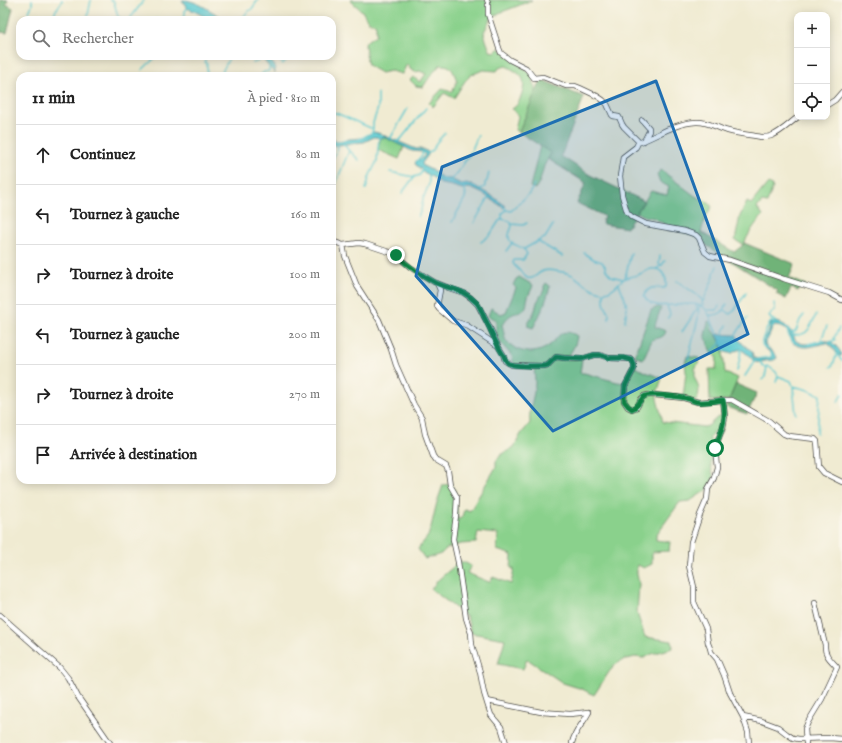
<!DOCTYPE html>
<html lang="fr">
<meta charset="utf-8">
<style>
:root{--surface:#fff;--page:#f6f6f6;--text:#222;--muted:#767676;--line:#e0e0e0}
body{margin:0;font-family:"IM FELL English",serif;background:var(--page);color:var(--text)}
.controls{position:absolute;right:12px;top:12px;display:grid;overflow:hidden;border-radius:8px;box-shadow:0 2px 10px #0003}
.controls button{width:36px;height:36px;display:grid;place-items:center;padding:0;border:0;border-bottom:1px solid var(--line);background:var(--surface);color:var(--text);font:20px sans-serif}
.stop{position:absolute;width:12px;height:12px;margin:-9px;border:3px solid #0b8043;border-radius:50%;background:#fff}
.stop.end{background:#0b8043;border-color:#fff;box-shadow:0 1px 4px #0008}
.list{margin:0;padding:0;list-style:none}
h2{display:flex;justify-content:space-between;align-items:center;height:52px;margin:0;padding:0 16px;font-size:17px}
h2 small{font-size:13px;font-weight:400;color:var(--muted)}
.list li{display:grid;grid-template-columns:26px 1fr auto;gap:12px;align-items:center;box-sizing:border-box;height:60px;padding:0 16px;border-top:1px solid var(--line)}
.list b{display:block;font-size:15px;white-space:nowrap}
.list em{font-size:13px;font-style:normal;color:var(--muted)}
.icon{flex:none;width:22px;height:22px;fill:none;stroke:currentColor;stroke-width:2;stroke-linecap:round;stroke-linejoin:round}
.map{position:relative;flex:none;width:842px;height:743px;overflow:hidden}
.search{position:absolute;background:var(--surface);box-shadow:0 2px 10px #0003;left:16px;top:16px;width:320px;height:44px;display:flex;align-items:center;gap:10px;box-sizing:border-box;padding:0 14px;border-radius:12px;color:var(--muted);font-size:15px}
.panel{position:absolute;background:var(--surface);box-shadow:0 2px 10px #0003;left:16px;top:72px;width:320px;height:412px;border-radius:12px}
.map>svg:first-child{display:block}
</style>
<div class="map">
<svg width="842" height="743" viewBox="0 0 842 743">
<rect width="100%" height="100%" fill="#fbf7ec"/>
<filter id="ink" filterUnits="userSpaceOnUse"><feTurbulence type="fractalNoise" baseFrequency=".025" numOctaves="2"/><feDisplacementMap in="SourceGraphic" scale="8" xChannelSelector="R" yChannelSelector="G"/><feConvolveMatrix kernelMatrix="1 2 1 2 8 2 1 2 1" color-interpolation-filters="sRGB"/></filter>
<filter id="wash" filterUnits="userSpaceOnUse"><feTurbulence type="fractalNoise" baseFrequency=".012" numOctaves="4" result="noise"/><feDisplacementMap in="SourceGraphic" scale="16" xChannelSelector="R" yChannelSelector="G"/><feGaussianBlur stdDeviation="0.9" result="paint"/><feColorMatrix in="noise" values="0 0 0 0 0 0 0 0 0 0 0 0 0 0 0 0 0 1.4 0 .05"/><feComposite in="paint" operator="in"/></filter>
<g filter="url(#wash)">
<rect width="100%" height="100%" fill="#f0ebd2"/>
<path fill="#8ad18c" stroke="#5a7e5c" d="M350,0H532L520,5L499,13L490,20L484,32L486,40L490,51L495,52L499,48L532,75L535,87V93L519,132L515,130L518,116L512,109C518,105 519,102 521,96C528,78 521,74 506,66L499,68L497,71L483,70L471,75L465,81L454,98L444,93L433,107L429,103L442,89L452,92L457,81C453,71 452,64 440,65L431,75L423,87L416,86L410,80L413,77L420,82L426,74L420,71L415,72L410,69L407,64L402,74L391,71L381,73L369,66L367,62L365,45L366,42L368,40L376,35V24L368,21L362,11Z
M380,137L386,138L404,147L399,159L378,150Z
M540,146L551,153L544,166L540,181L535,189L530,187Z
M661,170L695,196L708,202L712,207C705,216 702,227 700,238L671,228L654,218L644,216L637,212L651,191L667,195L669,187L660,182L657,174Z
M768,183L773,187L767,203L762,202L757,208L763,216C754,224 749,234 743,245L735,240L740,216L747,202L751,204Z
M519,277L533,285C532,290 529,293 528,297C526,302 528,308 522,311C522,312 517,313 516,313C509,315 506,319 502,325C504,330 504,337 506,341C507,343 509,344 511,345C522,355 540,354 551,344C555,341 558,335 562,333C567,331 573,333 577,336C576,345 572,351 566,359H582L580,373H584L617,382L625,383L631,367H636L643,371L662,378L657,393V399L663,422L704,427L708,426L719,416H725L721,433H713L709,439C721,448 710,455 711,465C711,469 713,474 714,478L708,489L690,501L680,502L656,535V540L670,542L669,551L652,552V564L644,568L638,565L636,569L639,584L637,613L645,637L672,641L673,648L652,654L644,658L635,657L623,660L615,665L609,672L594,695L582,689L563,683L527,659L523,669L498,664L505,639L471,633L467,617L431,589L438,580L459,562H464L471,566L467,573L489,582L493,577L511,584L514,569L511,568L512,555L497,550L498,534L478,532L476,543L461,544L447,548L441,554L425,559L418,549L428,536L431,527L437,502L443,485L451,484L455,490L458,520L462,517L463,513L465,509L470,511L496,467V461L501,455L514,447L521,434L530,423C528,409 535,396 535,382C535,377 534,371 534,366L514,365L512,356L499,341L496,332V320L488,316L491,308L501,314L506,312L516,288L513,285L516,279Z
M546,283L550,286C546,303 541,313 533,328L527,326L535,310L537,302L544,290V286Z
M658,307L661,308L656,322L655,327L666,331C664,339 658,337 652,340L643,359L635,356L651,310Z
M708,321L711,322L712,330L719,339L723,351L725,373L738,378L729,400L710,401L709,369H716L717,356L711,353L705,335Z
M687,356L699,358L698,364L695,369V379C700,387 700,393 696,401L683,398L686,372L685,363Z"/>
<path fill="#6fb378" stroke="#4d6f52" d="M0,0H8L6,4L13,8L7,33L0,32Z
M542,80L584,97L561,156L590,175L644,201L627,228L602,224L604,216L577,203L586,183L548,159L551,153L519,132L535,93Z
M701,232L734,252L743,245L744,243L795,264L789,278L806,285L805,289L800,288L798,291L791,288L786,299L776,294L778,291L701,242L700,238Z
M736,384L757,393L747,414L726,407Z"/>
<path fill="#5cc9d0" stroke="#447a7e" d="M182,0C196,0 207,9 218,15C221,17 224,18 227,20H209L198,13L187,8Z
M260,56H271H269L268,57L275,66V73C269,68 265,61 260,56Z
M374,132L378,133L416,149C421,149 423,149 428,152V155L422,163L423,166L434,171L441,177L451,179L461,184H470L475,186L495,198L506,206H504V208L485,195L475,190L469,188L462,189L452,186L441,184L431,176L425,173L415,164L416,161C420,159 424,159 425,154L422,152L412,151L386,138L374,137L364,142L345,144L335,146L332,143V139L337,141H343L349,139L363,138Z
M776,322C785,323 793,331 795,340C809,352 823,331 837,347C839,350 841,352 842,355L840,356L831,346L827,343C814,345 805,351 793,343C791,340 791,336 789,333C786,328 779,326 774,326C771,328 772,330 770,334C769,338 766,340 765,345L768,348L776,355L777,358C772,362 770,360 765,361C756,363 757,364 751,358C749,355 744,352 741,349L735,351L733,353H728L723,351L719,339L717,334C724,334 729,335 736,335C738,338 740,341 743,344C748,349 753,349 753,357C758,361 765,359 771,358L772,357V354L765,348L763,342L768,333L771,324Z"/>
<g fill="none" stroke-linecap="round" stroke-linejoin="round">
<path stroke="#5cc9d0" stroke-width="1.5" d="M110,0L114,2L118,17L125,20
M29,12L32,5V0
M88,15L91,0
M51,20L56,10L61,3L62,0
M129,20L144,0
M156,20L157,19L158,20
M182,20L185,15V11L188,8
M241,20L248,11L251,10L258,0
M205,56V62L207,64V76
M274,56L283,64L290,56
M253,63L259,61L258,56
M142,70L157,56
M261,75L264,72L269,71V66
M220,76L230,56
M332,113H336L373,129
M372,133L373,129V123L378,108V93
M359,139C364,138 367,134 372,133
M390,139L408,108
M338,141L346,140
M396,142L401,139L426,108
M350,151L359,160
M428,153H429L433,150L436,143L445,133
M332,160L338,148L337,145
M416,162L422,155L423,152
M390,172L414,177L420,175L422,170
M450,180L456,175L471,152L478,135
M336,183L349,151L343,143
M366,189L370,175L377,161L379,137
M480,189L485,187V183L487,181L489,173
M402,193L414,177
M502,205L506,209L505,211L502,214V219L510,221L512,225C512,229 508,233 509,237C509,247 524,244 527,254L523,260H514L513,263L515,266L527,278C534,280 536,274 543,271C549,269 564,272 570,274C574,275 575,277 578,279C586,285 595,292 605,292C613,291 617,284 622,280C626,277 632,277 637,275C642,274 646,270 651,269C661,267 668,277 666,287L664,288C654,287 649,286 644,296C654,316 689,297 703,307C712,313 712,327 718,335
M506,210L511,211L529,194L534,185
M418,217L421,210L423,199L429,184V175
M452,222L465,198C466,194 466,191 464,188
M474,223L489,197
M511,224L523,225L527,223
M537,241L562,256
M481,242L490,235L499,221L502,219
M524,249L542,239L545,238L553,225
M506,251L512,243
M584,253L593,259L602,262L605,266L606,270L611,276L623,279
M660,256L659,264L661,265
M656,269L662,265L665,261
M625,278L631,253
M677,281L697,295L703,301
M619,284L624,296L627,307L625,321
M604,292V303L609,314V319
M774,303L775,309L769,316L771,319L777,322
M667,306L670,314L668,318
M703,306L702,302L704,300L705,297L714,276V273L717,266
M724,309V308L727,304
M707,310H717L719,306
M709,315C715,316 720,314 725,310L730,314L734,311L746,293
M787,331C789,335 789,339 793,342
M682,332L693,315L694,312L697,310L696,305
M792,333L796,331L800,320L804,315
M723,334L727,325
M793,335C809,336 810,327 816,315
M735,336L747,318
M821,340L827,326
M830,342L835,340L834,338L839,328
M808,344L824,340
M766,348C764,347 762,345 762,343C761,340 769,324 771,322L774,323
M711,353L720,344V342
M836,353L842,361
M688,359L698,319L699,306
M757,359L770,357L772,356L771,353
M760,362L764,367L768,366L776,372L778,376L791,381L793,386L805,389L820,395L817,433
M831,367L833,365L837,353
M737,371L740,358L741,349
M745,376L754,362L753,361
M762,380L765,377L767,367
M776,382L778,376
M793,386L796,414
M838,402L841,395L842,394"/>
</g>
</g>
<g filter="url(#ink)">
<g fill="none" stroke-linecap="round" stroke-linejoin="round">
<g stroke="#494844" stroke-width="6">
<path id="minor" d="M487,0L488,2V14L499,48L501,53L510,60L526,68L534,78L543,77L566,86H575L580,88L597,96L603,100L607,104L612,115L613,116L619,117L622,124L624,127L638,141V143L636,147L623,157L620,176L622,195L627,212L632,217L646,224L685,231L696,235L699,238L705,252L710,256L730,260L784,279L829,293L842,300
M827,105L835,100L842,92
M642,120L649,128V131L644,141
M638,143C657,136 675,123 696,122C708,121 717,128 728,131C739,134 751,135 761,137C765,137 768,137 771,136C780,133 790,123 798,117
M332,241L343,245L359,243L365,244L392,253L396,255L410,267L434,282L449,288L464,293L471,298L478,305L489,326L498,346L503,354L505,361L512,365L544,366L548,365L556,357L564,358L581,359L594,355H600L609,358L631,359L633,361L634,365V369L625,386L624,401L628,407L632,409L637,407L641,399L644,396L648,395H654L684,398L698,402L725,400H732L769,421L784,434L789,436L815,439L817,441L819,467L824,473L842,482
M343,245L345,256L357,286L379,320L391,349L396,365L414,405L422,418L425,434L433,456L436,460L446,466L448,471L450,485L457,497L456,515L453,539L458,562L466,618L471,633L472,645L480,672L484,693L488,706L491,715L501,727L506,743
M437,283L440,290L437,306L439,309L453,321L466,325L498,346
M723,400L725,416L723,427L715,448L717,467L714,478L708,489L707,499L700,515L691,542L690,555L689,566L694,587V602L706,629L708,643L710,648L711,652L717,659L724,675L730,693L743,717L748,732L749,743
M0,615L60,668L68,678L78,697L110,743
M487,701L541,712L570,714L589,712
M743,717L762,721L778,727L787,734L793,738L799,739L830,738L842,739
M572,743C575,730 583,724 589,712
M806,743L805,729L808,722L822,699L837,667C831,660 824,655 825,645L815,603"/>
</g>
<use href="#minor" stroke="#fff" stroke-width="4.5"/>
</g>
</g>
<g fill="none" stroke-linecap="round" stroke-linejoin="round" filter="url(#ink)">
<path stroke="#0b8043" stroke-width="5" d="M396,255C408,266 421,275 436,283C452,290 464,289 477,303C480,307 482,312 484,317C490,328 495,342 502,353C505,356 504,360 508,363C514,367 537,366 544,366L548,365L556,357L564,358L581,359L594,355H600L609,358H624L632,360L634,365V369L625,386L624,401L628,406L632,409C640,406 639,399 645,396C652,393 681,397 689,399C692,400 695,402 698,402C706,403 715,401 723,400C727,419 722,430 715,448"/>
</g>
<path fill="#1f6fb2" fill-opacity="0.2" stroke="#1f6fb2" stroke-width="3" stroke-linejoin="round" d="M656,81L748,334L553,431L416,276L442,167Z"/>
</svg>
<div class="controls">
<button>+</button>
<button>−</button>
<button><svg class="icon" aria-label="locate" viewBox="0 0 24 24"><circle cx="12" cy="12" r="6"/><path d="M12 2v4M12 18v4M2 12h4M18 12h4"/></svg></button>
</div>
<div class="stop" style="left:715px;top:448px"></div>
<div class="stop end" style="left:396px;top:255px"></div>
<div class="search"><svg class="icon" aria-label="search" viewBox="0 0 24 24"><circle cx="10" cy="10" r="6"/><path d="M15 15l6 6"/></svg>Rechercher</div>
<section class="panel">
<h2>11 min<small>À pied · 810 m</small></h2>
<ul class="list">
<li><svg class="icon" aria-label="ahead" viewBox="0 0 24 24"><path d="M12 20V5M6 11l6-6 6 6"/></svg><div><b>Continuez</b></div><em>80 m</em></li>
<li><svg class="icon" aria-label="left" viewBox="0 0 24 24"><path d="M17 20v-9H6M10 6l-5 5 5 5"/></svg><div><b>Tournez à gauche</b></div><em>160 m</em></li>
<li><svg class="icon" aria-label="right" viewBox="0 0 24 24"><path d="M7 20v-9h11M14 6l5 5-5 5"/></svg><div><b>Tournez à droite</b></div><em>100 m</em></li>
<li><svg class="icon" aria-label="left" viewBox="0 0 24 24"><path d="M17 20v-9H6M10 6l-5 5 5 5"/></svg><div><b>Tournez à gauche</b></div><em>200 m</em></li>
<li><svg class="icon" aria-label="right" viewBox="0 0 24 24"><path d="M7 20v-9h11M14 6l5 5-5 5"/></svg><div><b>Tournez à droite</b></div><em>270 m</em></li>
<li><svg class="icon" aria-label="arrive" viewBox="0 0 24 24"><path d="M6 21V4h12l-3 4 3 4H6"/></svg><div><b>Arrivée à destination</b></div></li>
</ul>
</section>
</div>
